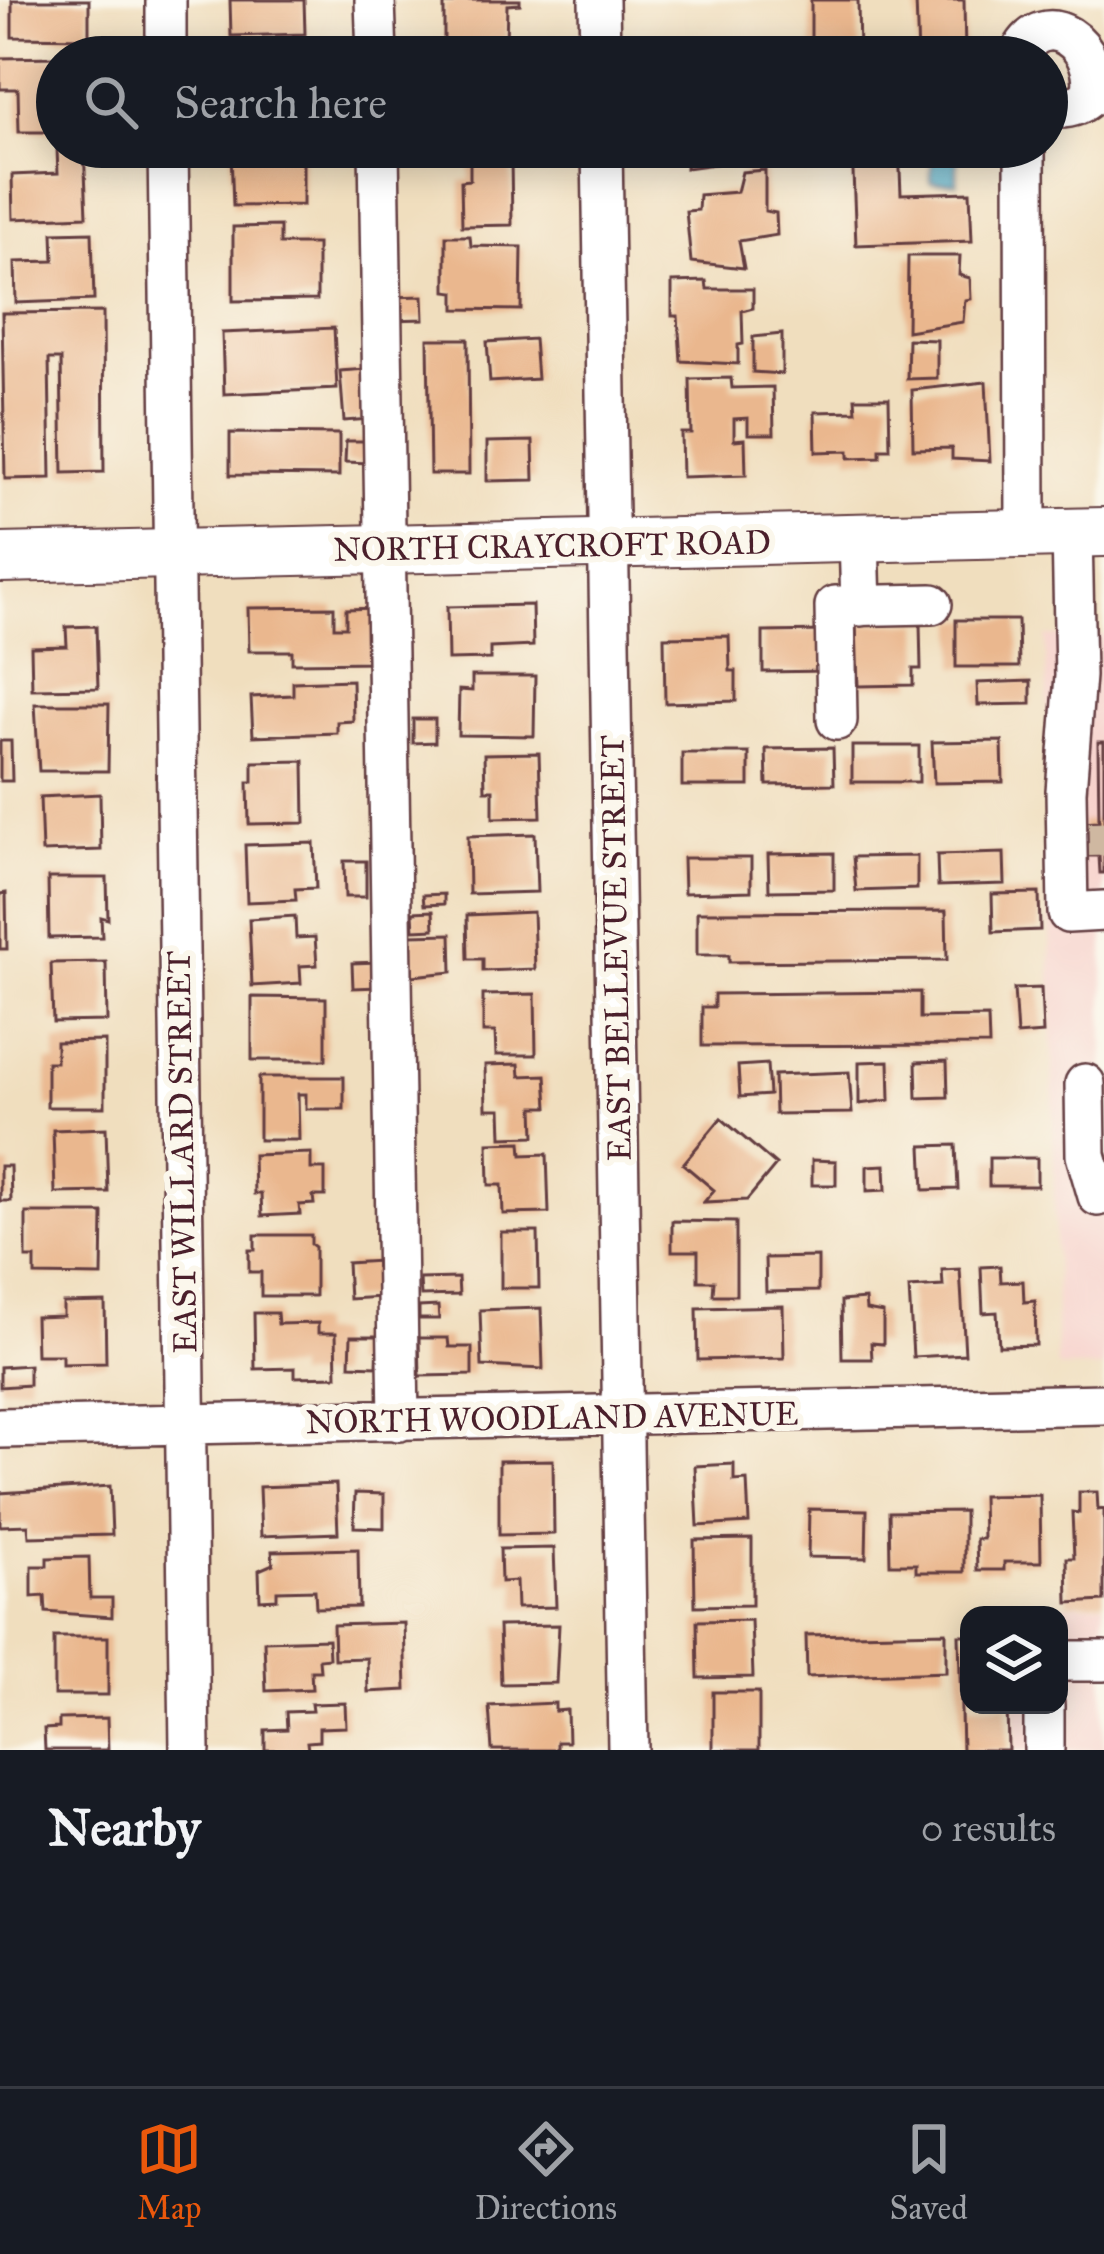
<!DOCTYPE html>
<style>
:root{--surface:#171b24;--page:#242831;--text:#f1f3f6;--muted:#9ea1a6;--line:#363941;--accent:#ea580c}
body{margin:0;font-family:"IM FELL Great Primer",serif;background:var(--page);color:var(--text)}
.controls{position:absolute;right:36px;bottom:36px;display:grid;overflow:hidden;border-radius:24px;box-shadow:0 6px 30px #0003}
.controls button{width:108px;height:108px;display:grid;place-items:center;padding:0;border:0;border-bottom:3px solid var(--line);background:var(--surface);color:var(--text);font:60px sans-serif}
.list{margin:0;padding:0;list-style:none}
h2{display:flex;justify-content:space-between;align-items:center;height:156px;margin:0;padding:0 48px;font-size:51px}
h2 small{font-size:39px;font-weight:400;color:var(--muted)}
.icon{flex:none;width:66px;height:66px;fill:none;stroke:currentColor;stroke-width:2;stroke-linecap:round;stroke-linejoin:round}
.map{position:relative;flex:none;width:1104px;height:1750px;overflow:hidden}
.search{position:absolute;background:var(--surface);box-shadow:0 6px 30px #0003;left:36px;right:36px;top:36px;height:132px;display:flex;align-items:center;gap:30px;box-sizing:border-box;padding:0 42px;border-radius:66px;color:var(--muted);font-size:45px}
.sheet{height:336px;background:var(--surface)}
nav{display:flex;justify-content:space-around;align-items:center;box-sizing:border-box;height:168px;border-top:3px solid var(--line);background:var(--surface);font-size:33px;color:var(--muted)}
nav a{display:grid;justify-items:center;gap:6px}
nav .on{color:var(--accent)}
.map>svg:first-child{display:block}
</style>
<div class="map">
<svg width="1104" height="1750" viewBox="0 0 1104 1750">
<rect width="100%" height="100%" fill="#fbf7ec"/>
<filter id="ink" filterUnits="userSpaceOnUse"><feTurbulence type="fractalNoise" baseFrequency=".00833" numOctaves="2"/><feDisplacementMap in="SourceGraphic" scale="24" xChannelSelector="R" yChannelSelector="G"/><feConvolveMatrix kernelMatrix="1 2 1 2 8 2 1 2 1" color-interpolation-filters="sRGB"/></filter>
<filter id="wash" filterUnits="userSpaceOnUse"><feTurbulence type="fractalNoise" baseFrequency=".004" numOctaves="4" result="noise"/><feDisplacementMap in="SourceGraphic" scale="48" xChannelSelector="R" yChannelSelector="G"/><feGaussianBlur stdDeviation="2.7" result="paint"/><feColorMatrix in="noise" values="0 0 0 0 0 0 0 0 0 0 0 0 0 0 0 0 0 1.4 0 .05"/><feComposite in="paint" operator="in"/></filter>
<g filter="url(#wash)">
<rect width="100%" height="100%" fill="#f0debe"/>
<path fill="#f7d0cb" d="M1104,635V1368H1057L1046,637Z
M1104,1603V1750H1016L1015,1705H1059V1615H1013V1606Z"/>
<path fill="#48a9c7" stroke="#496479" stroke-width="3" d="M932,147H957V183L931,182Z"/>
<g id="blocks">
<path fill="#eab78e" d="M12,0H89V38L12,37Z
M230,0H304L305,34L231,36Z
M453,0H520V4L507,5L506,44H444V4H453Z
M811,0H858L859,57H811Z
M916,0H964L965,57H918Z
M57,57V132H19L18,89H0V58Z
M687,147H731L730,162L686,168Z
M852,147H899L901,194L970,192L972,241L856,245Z
M84,148L87,216L13,219L12,175L58,173L57,149Z
M231,152L303,154V205L233,206Z
M511,158L512,225L462,226L461,181L470,180V159Z
M765,170V211L776,213L777,235L739,241L744,268L691,262L686,211L698,210L699,195L737,192L742,172Z
M280,226V244H317V300L233,301V227Z
M92,232L94,300L16,303L15,262L54,261L53,233Z
M446,236H470L471,246L522,247L521,310L455,309V292L446,291Z
M908,256H960L959,275L970,278L971,299L965,300L963,322L907,331Z
M706,281L707,289H753V308L742,311L743,344L738,345V364L681,361L678,316H672V282Z
M423,296L424,319L391,320V297Z
M103,312L104,472L63,473L61,359H49L51,478L5,479L2,313Z
M334,328L337,389L224,394L222,333Z
M782,334V374L753,372V337Z
M428,339H468L469,474H430Z
M534,339L537,379L490,382L487,342Z
M908,339L937,340V378L907,379Z
M367,369L370,419L344,421L340,371Z
M731,378L732,388L773,387L774,434H748V418L734,419V440L745,439L746,475L682,477L681,433H691L690,379Z
M986,382L990,461L952,459V448L913,449L912,390Z
M855,398H889L890,449H880V457L849,458V451L816,452L815,412L856,411Z
M230,433L339,434V476L230,475Z
M346,441H372L371,463L345,462Z
M533,441L534,480L487,481V442Z
M532,605L533,646L490,648V659L448,660L447,607Z
M334,607V627H346V609L377,608L378,662L292,663V651H249L248,608Z
M956,620H1018L1019,667H956Z
M920,623L921,669H913V685L858,686L856,624Z
M96,626L98,688L32,689L31,647L67,646L66,627Z
M827,631L828,671L763,672V632Z
M729,636L730,671H736V701L665,703L664,637Z
M472,676H535L534,736L458,735L459,690L472,691Z
M352,680L353,721L337,722V733L253,736L251,697L293,695V682Z
M1031,681V704L978,705L977,683Z
M35,704H109L108,771H39Z
M413,719H435V742L413,743Z
M0,741H11L12,781H0Z
M1002,741L1003,782L934,783L932,742Z
M1098,742H1104V873H1100L1099,856H1082L1081,822L1099,821Z
M852,746H919V782H852Z
M833,748L834,784L767,785L766,749Z
M539,753L541,817L493,818V790H485L484,754Z
M682,753H749V786H682Z
M304,761L305,823L249,824L248,782H253V762Z
M100,794L101,850L42,852L40,797Z
M535,834L537,892L469,894L468,836Z
M314,843L316,888L295,889L296,900L247,902L245,845Z
M834,853V890L769,891L768,854Z
M1004,853L1005,884L938,886L937,855Z
M917,856V889L856,891L853,857Z
M683,858H751V891L684,893Z
M344,861H366V897H345Z
M48,878H107L108,919L101,917L102,937L49,938Z
M6,893L7,949H0V894Z
M1039,893L1040,930L993,932L992,894Z
M444,894V904L424,905L423,895Z
M433,911L434,929L414,930L413,912Z
M946,911L947,960L729,962V955H697V912Z
M533,912L535,969L483,971V959H468L467,915Z
M295,916L296,938L315,937L317,965L300,966L301,983L252,986L249,919Z
M451,934L452,972L412,976L411,935Z
M106,962L107,1021L53,1022L51,963Z
M379,962V987L353,988L352,963Z
M1041,988L1043,1033L1017,1035L1014,989Z
M920,992V1018L988,1017L989,1045L702,1046V1007H714V994Z
M535,994L536,1055H496L495,1032H483V995Z
M252,997L326,998V1060H252Z
M105,1041V1107H47V1062H56V1042Z
M889,1061L890,1100L859,1104V1062Z
M947,1061L948,1097L917,1098L916,1062Z
M519,1064L520,1076L546,1075L548,1107H534L535,1136L502,1137L501,1109H486L485,1065Z
M767,1064L769,1095L740,1097L738,1066Z
M849,1072L852,1113L775,1114L774,1075Z
M259,1077H344V1109H306V1094H298L299,1140H259Z
M721,1118L776,1165L747,1200L704,1202L714,1190L683,1164Z
M106,1128L108,1192L55,1193L53,1130Z
M521,1142L522,1155L547,1154L549,1213L503,1214L502,1185H489L488,1143Z
M956,1145L958,1189L924,1190L922,1146Z
M311,1153V1169H325V1196H313L314,1204L299,1205L300,1214L262,1216L261,1194H254L253,1155Z
M989,1158H1037V1186H989Z
M812,1160L836,1161V1185H812Z
M885,1165L886,1190L867,1191V1166Z
M0,1166H10L11,1201H0Z
M26,1213H103L102,1276L35,1275V1258H26Z
M672,1221L736,1222V1295H713L714,1281H698V1251H672Z
M501,1232H538L539,1288H501Z
M255,1235H311V1244L315,1247V1296H261V1272H249V1250H255Z
M818,1257V1291L766,1292L765,1258Z
M380,1261L382,1297L349,1299L347,1263Z
M1000,1266L1001,1282L1023,1281L1024,1302L1035,1301L1036,1345L999,1346L997,1312L983,1313L981,1267Z
M960,1269L965,1354L913,1357L909,1288L943,1286L942,1270Z
M458,1278L459,1295L421,1296L420,1279Z
M865,1299L866,1310L883,1313V1344L871,1343L872,1359H842L841,1301Z
M105,1302L106,1363L62,1364V1355H36L35,1317L63,1316V1303Z
M438,1306L439,1319H419V1307Z
M783,1306L784,1358L698,1360L697,1308Z
M541,1308L543,1369L482,1366L480,1310Z
M254,1313H277L278,1324L318,1323V1333H336L337,1376L295,1377V1368L255,1369Z
M351,1336H378L377,1366L350,1365Z
M419,1338H448L449,1347H472V1375L420,1376Z
M29,1365V1385L0,1387V1367Z
M553,1460L554,1534L499,1535V1461Z
M734,1464V1481L747,1480L749,1523L698,1526L695,1466Z
M336,1484L338,1533L261,1536L259,1487Z
M110,1486L112,1535L29,1537L28,1525L0,1526V1493Z
M1079,1492H1097L1098,1510L1104,1509V1601L1068,1603L1067,1558H1074L1072,1512L1079,1513Z
M355,1493L384,1494V1528L354,1527Z
M1040,1495L1041,1562H1004V1570H977L976,1539H983L982,1496Z
M809,1509L867,1510L866,1558L808,1557Z
M964,1511V1572H916V1564H890L889,1512Z
M752,1539V1605L695,1606L694,1540Z
M554,1548L556,1607L517,1608L516,1581L501,1582L500,1549Z
M358,1549L359,1607L316,1608L315,1590L277,1591V1599L260,1600L259,1570L273,1564L272,1551Z
M89,1557L90,1598H112V1617L46,1612L45,1596L32,1597V1566H47V1558Z
M751,1620L753,1677L698,1678L697,1621Z
M404,1623L406,1690L368,1692L367,1658L334,1659L333,1625Z
M559,1625L556,1683L501,1684L499,1626Z
M946,1632V1672L807,1677L806,1635Z
M959,1635H969V1705H1007L1008,1750H962Z
M54,1637H108V1695H54Z
M328,1639L329,1658L319,1659L320,1671H311L312,1689L266,1691L264,1641Z
M713,1692H759V1750H713Z
M345,1703L346,1727L319,1728V1741L307,1742L308,1750H265V1730L287,1729L286,1712L312,1711L311,1704Z
M555,1703V1711L567,1710L568,1742H557V1750H492L489,1706Z
M107,1718L108,1750H45L44,1729L59,1728V1719Z"/>
</g>
</g>
<g filter="url(#ink)">
<use href="#blocks" fill-opacity="0" stroke="#633c41" stroke-width="3"/>
<g fill="none" stroke-linecap="round" stroke-linejoin="round">
<path stroke="#cfb8a1" stroke-width="39" stroke-dasharray="39 20" stroke-linecap="butt" d="M1090,822L1091,856"/>
<g stroke="#633c41" stroke-width="44">
<path id="minor" d="M166,0V57
M375,0L377,57
M599,0L600,57
M1019,57C1042,0 1104,47 1091,95C1078,108 1064,110 1047,107
M168,147L190,1750
M379,147L399,1421
M602,147L628,1750
M1025,147L1026,534
M1072,532L1075,676L1066,791L1068,913L1104,911
M859,538L861,606
M837,720L835,606L932,604
M1085,1084L1086,1155L1098,1196
M0,1428L1104,1404
M1059,1661H1104
M1044,1705V1749"/>
</g>
<g stroke="#633c41" stroke-width="52">
<path id="major" d="M0,558L1104,532"/>
</g>
<use href="#minor" stroke="#fff" stroke-width="39"/>
<use href="#major" stroke="#fff" stroke-width="48"/>
</g>
</g>
<g text-anchor="middle" stroke-width="12" stroke-linejoin="round" paint-order="stroke">
<g font-size="33" fill="#4a1f2b" stroke="#fbf7ec">
<text transform="translate(552 545) rotate(-1)" y="12">NORTH CRAYCROFT ROAD</text>
<text transform="translate(615 948) rotate(-91)" y="12">EAST BELLEVUE STREET</text>
<text transform="translate(181 1152) rotate(-91)" y="12">EAST WILLARD STREET</text>
<text transform="translate(552 1417) rotate(-1)" y="12">NORTH WOODLAND AVENUE</text>
</g>
</g>
</svg>
<div class="controls">
<button><svg class="icon" aria-label="layers" viewBox="0 0 24 24"><path d="M12 4l9 5-9 5-9-5zM3 14l9 5 9-5"/></svg></button>
</div>
<div class="search"><svg class="icon" aria-label="search" viewBox="0 0 24 24"><circle cx="10" cy="10" r="6"/><path d="M15 15l6 6"/></svg>Search here</div>
</div>
<section class="sheet">
<h2>Nearby<small>0 results</small></h2>
<ul class="list">
</ul>
</section>
<nav>
<a class="on"><svg class="icon" aria-label="map" viewBox="0 0 24 24"><path d="M3 6l6-2 6 2 6-2v14l-6 2-6-2-6 2zM9 4v14M15 6v14"/></svg>Map</a>
<a><svg class="icon" aria-label="directions" viewBox="0 0 24 24"><path d="M12 3l9 9-9 9-9-9zM9 14v-3h6M13 9l2 2-2 2"/></svg>Directions</a>
<a><svg class="icon" aria-label="saved" viewBox="0 0 24 24"><path d="M7 4h10v16l-5-4-5 4z"/></svg>Saved</a>
</nav>
